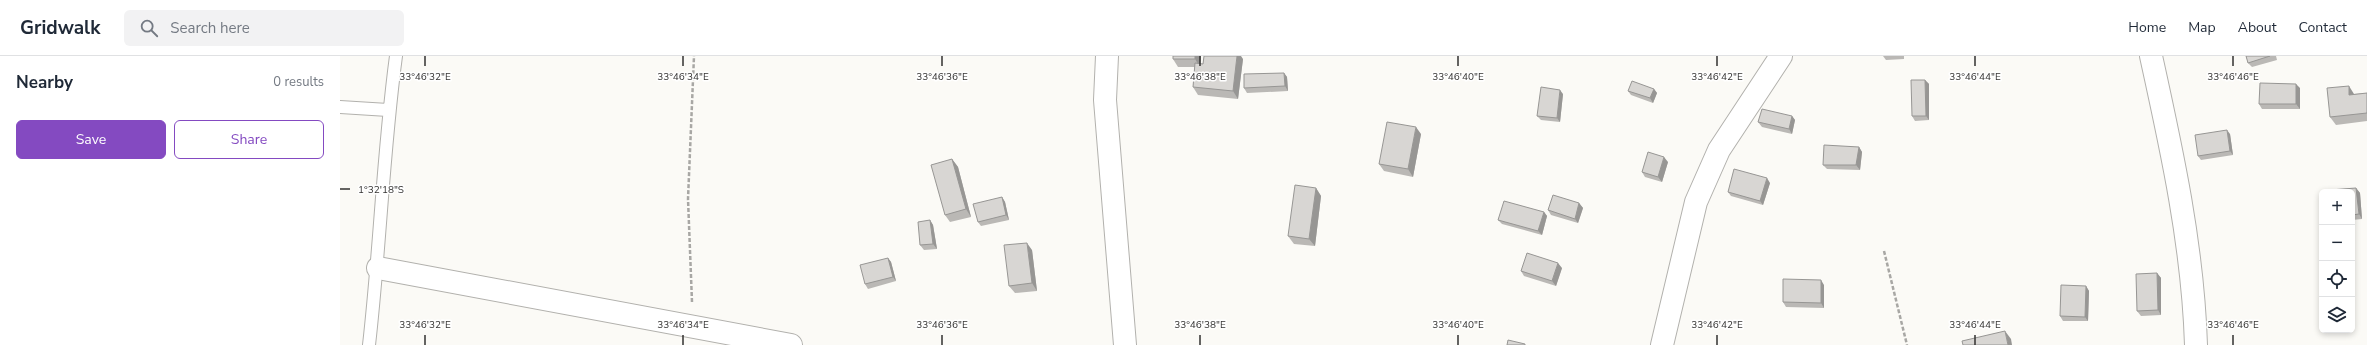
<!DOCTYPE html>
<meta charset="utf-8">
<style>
:root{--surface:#fff;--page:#f2f2f3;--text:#1f2937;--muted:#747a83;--line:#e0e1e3;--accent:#844ac1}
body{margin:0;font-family:"Nunito Sans",sans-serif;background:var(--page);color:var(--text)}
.controls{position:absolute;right:12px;bottom:12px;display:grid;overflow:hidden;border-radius:6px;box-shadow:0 2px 6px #0003}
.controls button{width:36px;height:36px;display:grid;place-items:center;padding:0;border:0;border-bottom:1px solid var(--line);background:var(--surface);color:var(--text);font:20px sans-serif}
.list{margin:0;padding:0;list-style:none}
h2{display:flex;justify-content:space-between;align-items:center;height:52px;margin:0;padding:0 16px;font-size:17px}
h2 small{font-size:13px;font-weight:400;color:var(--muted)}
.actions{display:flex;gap:8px;padding:12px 16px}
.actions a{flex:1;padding:9px 0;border:1px solid var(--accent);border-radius:6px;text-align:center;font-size:14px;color:var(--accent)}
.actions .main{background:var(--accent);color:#fff}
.icon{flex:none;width:22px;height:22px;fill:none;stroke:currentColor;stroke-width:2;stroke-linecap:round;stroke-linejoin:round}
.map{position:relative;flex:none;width:2027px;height:289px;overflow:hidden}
header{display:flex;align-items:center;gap:24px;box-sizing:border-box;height:56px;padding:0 20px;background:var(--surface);border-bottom:1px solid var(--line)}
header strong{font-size:19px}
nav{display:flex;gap:22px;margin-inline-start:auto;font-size:14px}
.search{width:280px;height:36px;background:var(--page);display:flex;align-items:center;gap:10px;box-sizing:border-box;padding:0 14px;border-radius:6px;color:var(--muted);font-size:15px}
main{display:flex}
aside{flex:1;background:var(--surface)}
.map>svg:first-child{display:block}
</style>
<header>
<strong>Gridwalk</strong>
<div class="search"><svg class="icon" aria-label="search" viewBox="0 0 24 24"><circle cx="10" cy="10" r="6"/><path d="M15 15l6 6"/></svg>Search here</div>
<nav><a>Home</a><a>Map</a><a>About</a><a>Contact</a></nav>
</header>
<main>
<aside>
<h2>Nearby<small>0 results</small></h2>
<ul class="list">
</ul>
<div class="actions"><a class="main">Save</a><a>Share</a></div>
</aside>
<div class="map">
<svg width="2027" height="289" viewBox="0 0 2027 289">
<rect width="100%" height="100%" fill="#fbfaf6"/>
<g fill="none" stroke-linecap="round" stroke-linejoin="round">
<g stroke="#b2b1ad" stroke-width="14">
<path id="service" d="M0,51L48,54
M29,289C40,193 43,96 56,0"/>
</g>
<g stroke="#b2b1ad" stroke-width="24">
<path id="minor" d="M1811,0C1832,95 1853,191 1856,289
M38,212L451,289
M1322,289L1356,146L1379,94L1441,0"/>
</g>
<g stroke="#b2b1ad" stroke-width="24">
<path id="secondary" d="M767,0L765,44L785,289"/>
</g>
<path stroke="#a8a7a4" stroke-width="2.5" stroke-dasharray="4 2" stroke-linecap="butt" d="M1544,195L1567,289
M352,246L348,143L354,0"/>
<use href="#service" stroke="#fff" stroke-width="12"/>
<use href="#minor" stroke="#fff" stroke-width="22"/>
<use href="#secondary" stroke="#fff" stroke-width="22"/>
</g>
<path fill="#bab8b5" d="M833,0H861L860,8H863L903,3L898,43L858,39L853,31L855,11H838L833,3Z
M1543,0H1564V3L1546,4Z
M1906,0H1936L1937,4L1912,11L1908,7Z
M944,17L947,21L948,35L907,37L904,32Z
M1585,24L1589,28V64L1575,65L1572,60Z
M1960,32V53H1922L1919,48Z
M1314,33L1317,37L1313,47L1291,39L1288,35Z
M2027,37V65L1996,69L1990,61L2014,38Z
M1223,38L1220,66L1201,64L1197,60Z
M1452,60L1455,64L1452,78L1422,71L1418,66Z
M1081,78L1073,121L1044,115L1039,108Z
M1890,78L1893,99L1861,104L1858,100Z
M1519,91L1522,96L1520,114L1487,113L1483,109Z
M612,103L618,111L631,161L610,166L605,159Z
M1328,106L1322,126L1305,121L1302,116Z
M1430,127L1423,149L1391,140L1388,136Z
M976,132L981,140L975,190L954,188L948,180Z
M2016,132L2020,137L2022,163L2012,164V136Z
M662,141L665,146L669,164L641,170L638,166Z
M1239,147L1243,152L1238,167L1211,159L1208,154Z
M1204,156L1207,160L1202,179L1162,168L1158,164Z
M590,164L593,169L597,193L584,194L580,189Z
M692,194L697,235L675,237L669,230Z
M548,202L551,206L556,225L528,233L525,228Z
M1222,212L1216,230L1184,220L1181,215Z
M1817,217L1821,222V259L1801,260L1797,255Z
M1484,229V252L1446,251L1443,246Z
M1746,230L1749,235L1748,265H1723L1720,260Z"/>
<path fill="#979694" d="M855,0H861L860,11L855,3Z
M897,0H901L903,3L898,43L893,35Z
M944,17L947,21L948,35L945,30Z
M1585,24L1589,28V64L1586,60Z
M1956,28L1960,32V53L1956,48Z
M2009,30L2014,38L2015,47L2009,39Z
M1314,33L1317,37L1313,47L1310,42Z
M1220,34L1223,38L1220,66L1217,62Z
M1452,60L1455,64L1452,78L1449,73Z
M1076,71L1081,78L1073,121L1068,113Z
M1887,74L1890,78L1893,99L1890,95Z
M1519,91L1522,96L1520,114L1516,109Z
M1324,101L1328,106L1322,126L1318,121Z
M612,103L618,111L631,161L626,153Z
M1427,122L1430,127L1423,149L1420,145Z
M976,132L981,140L975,190L969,183Z
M2016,132L2020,137L2022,163L2019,158Z
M662,141L665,146L669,164L666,159Z
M1239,147L1243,152L1238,167L1235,163Z
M1204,156L1207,160L1202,179L1198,175Z
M590,164L593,169L597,193L593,188Z
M687,187L692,194L697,235L692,227Z
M548,202L551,206L556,225L553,221Z
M1218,207L1222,212L1216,230L1212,225Z
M1817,217L1821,222V259L1818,254Z
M1481,224L1484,229V252L1481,247Z
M1746,230L1749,235L1748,265L1745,261Z
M1665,275L1671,283L1672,289H1668Z"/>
<path fill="#d8d6d3" stroke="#979694" d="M833,0H855V3H833Z
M864,0H897L893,35L853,31L855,7L863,8Z
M1906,0H1930L1908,7Z
M944,17L945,30L904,32V18Z
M1571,24H1585L1586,60H1572Z
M1292,25L1314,33L1310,42L1288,35Z
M1920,27L1956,28V48H1919Z
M2009,30V39L2027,37V57L1990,61L1987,32Z
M1201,31L1220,34L1217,62L1197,60Z
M1422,53L1452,60L1449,73L1418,66Z
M1047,66L1076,71L1068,113L1039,108Z
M1887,74L1890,95L1858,100L1855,79Z
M1484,89L1519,91L1516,109H1483Z
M1308,96L1324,101L1318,121L1302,116Z
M612,103L626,153L605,159L591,109Z
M1394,113L1427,122L1420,145L1388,136Z
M955,129L976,132L969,183L948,180Z
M2016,132L2019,158L2012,159V136H1990V134Z
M1213,139L1239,147L1235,163L1208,154Z
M662,141L666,159L638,166L633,148Z
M1164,145L1204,156L1198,175L1158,164Z
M590,164L593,188L580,189L578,166Z
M687,187L692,227L669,230L664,189Z
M1187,197L1218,207L1212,225L1181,215Z
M548,202L553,221L525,228L520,209Z
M1817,217L1818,254L1797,255L1796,218Z
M1443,223L1481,224V247L1443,246Z
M1721,229L1746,230L1745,261L1720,260Z
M1665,275L1668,289H1623L1622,285Z
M1168,284L1185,288V289H1167Z"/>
<path fill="none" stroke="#333231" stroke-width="1.5" d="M85,0V10M343,0V10M602,0V10M860,0V10M1118,0V10M1377,0V10M1635,0V10M1893,0V10M0,133H10M85,279V289M343,279V289M602,279V289M860,279V289M1118,279V289M1377,279V289M1635,279V289M1893,279V289"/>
<g font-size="10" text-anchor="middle" fill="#333231" stroke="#fff" stroke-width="3" stroke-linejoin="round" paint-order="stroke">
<text x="85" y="24">33°46'32"E</text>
<text x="343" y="24">33°46'34"E</text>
<text x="602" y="24">33°46'36"E</text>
<text x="860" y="24">33°46'38"E</text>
<text x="1118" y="24">33°46'40"E</text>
<text x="1377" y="24">33°46'42"E</text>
<text x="1635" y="24">33°46'44"E</text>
<text x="1893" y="24">33°46'46"E</text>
<text x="41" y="137">1°32'18"S</text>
<text x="85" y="272">33°46'32"E</text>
<text x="343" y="272">33°46'34"E</text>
<text x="602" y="272">33°46'36"E</text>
<text x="860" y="272">33°46'38"E</text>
<text x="1118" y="272">33°46'40"E</text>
<text x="1377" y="272">33°46'42"E</text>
<text x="1635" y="272">33°46'44"E</text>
<text x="1893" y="272">33°46'46"E</text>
</g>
</svg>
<div class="controls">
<button>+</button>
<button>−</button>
<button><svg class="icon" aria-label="locate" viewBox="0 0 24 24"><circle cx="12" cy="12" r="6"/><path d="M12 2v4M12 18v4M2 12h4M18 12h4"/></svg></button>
<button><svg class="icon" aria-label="layers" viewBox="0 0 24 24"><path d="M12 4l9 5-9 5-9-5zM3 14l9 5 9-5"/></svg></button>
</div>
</div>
</main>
